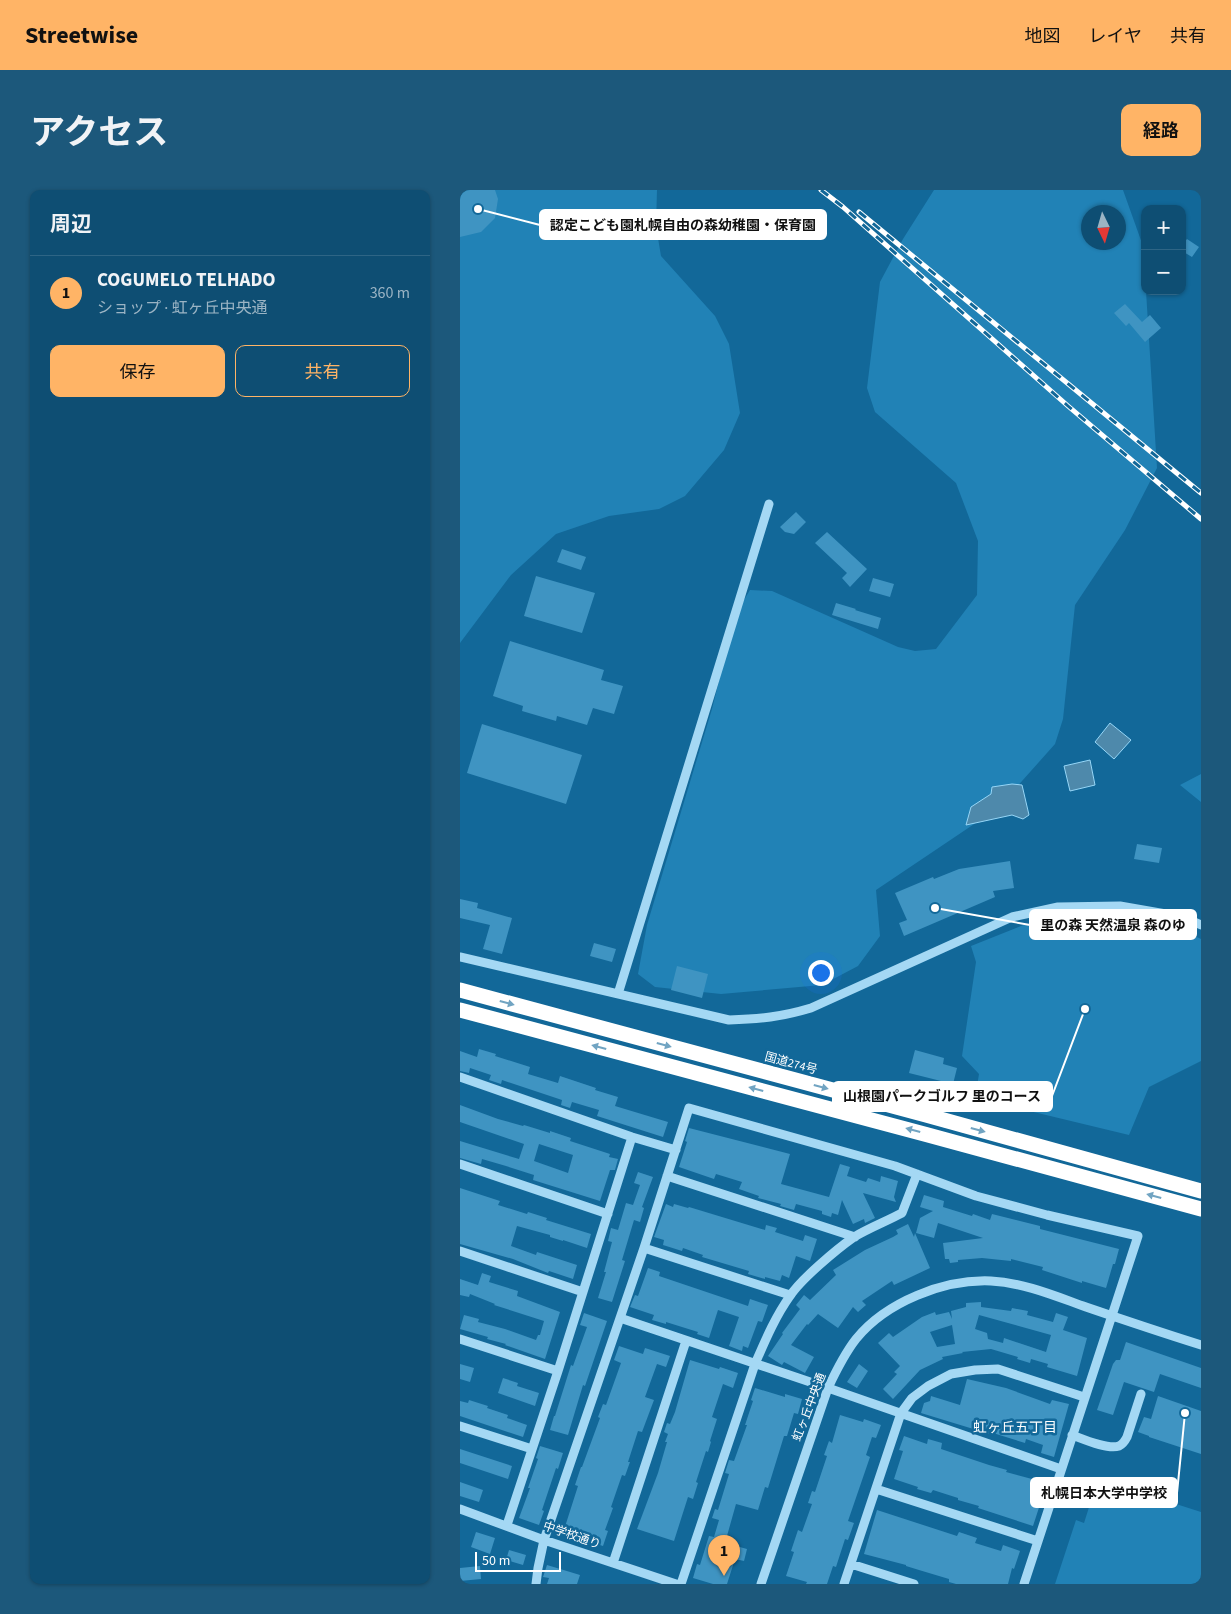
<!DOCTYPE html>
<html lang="ja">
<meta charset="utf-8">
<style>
:root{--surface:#0e4e73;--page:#1c587b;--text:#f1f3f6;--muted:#9bb4c4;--line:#2e6585;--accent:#ffb466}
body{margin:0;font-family:"Source Sans 3","Noto Sans JP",sans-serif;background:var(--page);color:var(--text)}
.controls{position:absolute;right:15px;top:15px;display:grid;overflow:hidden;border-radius:10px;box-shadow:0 1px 4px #0004}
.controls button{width:45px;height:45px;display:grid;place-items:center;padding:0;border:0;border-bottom:1px solid var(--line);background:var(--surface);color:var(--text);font:25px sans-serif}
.compass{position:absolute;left:621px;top:15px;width:45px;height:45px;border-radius:50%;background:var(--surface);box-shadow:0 1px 4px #0004;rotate:175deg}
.scale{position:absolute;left:15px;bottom:12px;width:86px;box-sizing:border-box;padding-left:5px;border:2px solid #fff;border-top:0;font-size:14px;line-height:18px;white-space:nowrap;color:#fff;-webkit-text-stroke:4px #126899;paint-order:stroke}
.you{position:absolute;left:360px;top:782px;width:18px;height:18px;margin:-12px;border:4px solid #fff;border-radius:50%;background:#1a73e8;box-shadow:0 0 0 8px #1a73e833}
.badge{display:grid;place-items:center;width:32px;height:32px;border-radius:50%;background:var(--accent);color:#111;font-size:16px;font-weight:700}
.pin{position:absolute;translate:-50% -41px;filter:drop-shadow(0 1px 2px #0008)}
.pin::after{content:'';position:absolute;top:26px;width:18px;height:15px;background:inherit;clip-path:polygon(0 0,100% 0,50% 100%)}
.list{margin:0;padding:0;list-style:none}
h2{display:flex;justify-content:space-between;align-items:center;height:65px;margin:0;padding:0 20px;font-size:21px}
h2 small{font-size:16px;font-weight:400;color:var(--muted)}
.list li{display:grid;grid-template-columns:32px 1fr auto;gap:15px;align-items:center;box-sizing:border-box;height:75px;padding:0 20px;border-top:1px solid var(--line)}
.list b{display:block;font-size:19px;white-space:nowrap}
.list p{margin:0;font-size:16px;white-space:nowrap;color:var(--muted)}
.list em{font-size:16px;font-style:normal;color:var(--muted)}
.actions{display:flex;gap:10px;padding:15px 20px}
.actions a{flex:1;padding:11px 0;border:1px solid var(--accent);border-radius:10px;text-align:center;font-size:18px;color:var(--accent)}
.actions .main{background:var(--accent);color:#111}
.map{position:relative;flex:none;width:741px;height:1394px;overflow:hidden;border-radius:10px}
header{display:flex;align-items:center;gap:30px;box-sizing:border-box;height:70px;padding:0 25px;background:var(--accent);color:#111}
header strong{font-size:24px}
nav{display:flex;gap:28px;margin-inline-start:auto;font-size:18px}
.intro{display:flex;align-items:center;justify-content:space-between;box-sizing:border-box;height:120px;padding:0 30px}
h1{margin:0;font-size:35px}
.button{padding:12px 22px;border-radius:10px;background:var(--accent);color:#111;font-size:18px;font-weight:700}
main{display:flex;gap:30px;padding:0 30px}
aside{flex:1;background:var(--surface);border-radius:10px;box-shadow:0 1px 4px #0004}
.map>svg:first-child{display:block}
</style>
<header>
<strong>Streetwise</strong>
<nav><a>地図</a><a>レイヤ</a><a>共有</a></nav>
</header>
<div class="intro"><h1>アクセス</h1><a class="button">経路</a></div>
<main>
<aside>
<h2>周辺<small></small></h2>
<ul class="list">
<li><span class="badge">1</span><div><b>COGUMELO TELHADO</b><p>ショップ · 虹ヶ丘中央通</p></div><em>360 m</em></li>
</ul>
<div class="actions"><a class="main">保存</a><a>共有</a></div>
</aside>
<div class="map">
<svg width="741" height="1394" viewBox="0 0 741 1394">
<rect width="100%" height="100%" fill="#126899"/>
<path fill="#2182b6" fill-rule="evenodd" d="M0,0H197L196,36L201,66L255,126L269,154L280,223L264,260L225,306L199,319L149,326L96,344L51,385L0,453Z
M474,0H663L683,56L685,101H686L697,278L665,340L615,415L603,529L595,554L538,618L416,700L420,746L398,776L362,795L261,804L195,797L178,784L187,735L252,519L276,423L290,400L312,401L438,457L455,461L476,459L517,405L518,351L496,293L415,222L407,198L420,92L443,49ZM628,22H658V52H628Z
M741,584V612L720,595Z
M658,729L726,742L741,749V871L689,897L669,945L515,908L519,884L502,866L516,772L511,756L566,734Z
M638,1289L741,1322V1394H595L616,1330L624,1333Z"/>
<path fill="#4e89ab" stroke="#96d6f7" d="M650,533L671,550L654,569L635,552Z
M630,570L635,595L610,601L604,576Z
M552,594L562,595L569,625L563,629L552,625L506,635L511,617L531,604L532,597Z"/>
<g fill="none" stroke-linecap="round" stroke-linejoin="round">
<path stroke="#96d6f7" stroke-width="3" d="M739,0L741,2"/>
</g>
<path fill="#3f94c2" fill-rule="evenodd" d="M0,0H35L38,9L35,28L21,42L0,47Z
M727,49L739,57L732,67L722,61V55Z
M665,114L682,132L690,125L701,138L685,152L669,133L666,136L654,123Z
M336,322L346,332L334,344L325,342L320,337Z
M367,342L407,379L390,397L382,388L387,383L355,353Z
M102,359L126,367L121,380L97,372Z
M76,386L135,403L122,443L64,426Z
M413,388L434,394L430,407L409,401Z
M376,413L396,419L395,420L421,428L418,439L372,425Z
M50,451L144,480L141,490L163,496L154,524L133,518L127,535L97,526L96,531L62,521L63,516L33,506Z
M22,534L122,565L106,614L7,583Z
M677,654L702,658L699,673L674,669Z
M550,671L554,698L533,701L535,707L444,746L439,733L447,730L435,703L473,687L474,689L499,679Z
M0,709L18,713L17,718L52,728L42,764L23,759L30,735L0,728Z
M134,753L156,759L152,772L130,766Z
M217,776L248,784L242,808L211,800Z
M19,859L36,864L35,866L70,877L68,884L98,893L100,886L136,898L135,900L158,907L155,916L208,932L203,947L137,926L139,920L112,912L110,918L101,915L102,910L42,890L41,894L29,890L31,885L10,878L9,883L0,881V861L17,867Z
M455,860L484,868L483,874L497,878L493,894L449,883Z
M0,915L38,929L63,936L64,935L90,943V941L111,948L110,951L150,964L149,967L158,969L155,980H150L140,1011L73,990L74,985L46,976L22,969L21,974L0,968V951L59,969L64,954L0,932ZM79,954L113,965L108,983L74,971Z
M229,938L330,964L321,994L369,1007L380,974L390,977L387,986L406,992L408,988L420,992L421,986L438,991L434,1007L436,1012L403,1003L415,1028L405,1033L404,1029L393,1034L382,1010L378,1025L372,1023L371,1027L362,1024V1021L336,1014L334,1020L320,1016L321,1014L298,1008L299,1006L279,999L282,992L256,984L254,989L219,977L227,952L225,951Z
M178,982L193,987L182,1017L184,1018L180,1032L174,1030L162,1070L165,1071L152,1112L138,1108L146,1082H144L152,1052L148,1051L151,1038L158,1040L166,1013L173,1015L180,995L174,993Z
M0,998L40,1011L38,1015L67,1024L68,1022L87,1028L86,1030L131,1044L127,1058L103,1050V1051L90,1047V1045L57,1036L51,1056L76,1065L77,1062L117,1075L113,1089L89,1081L88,1083L53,1069L0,1054Z
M464,1005L484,1011L483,1017L512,1026L513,1024L530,1030L532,1024L580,1036V1039L659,1059L655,1074H653L646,1098L622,1091V1093L582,1080L583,1077L551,1069V1071L522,1068L498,1070V1072L490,1073L489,1069H485L483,1053L523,1048L478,1033L474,1048L456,1043L460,1028L473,1021L460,1017Z
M206,1014L213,1017L214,1014L228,1018L229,1017L305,1040L306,1035L317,1038L315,1042L343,1051L345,1045L357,1049L350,1071L336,1066L329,1088L322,1085L320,1091L305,1087V1089L288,1084L289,1081L242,1067L243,1065L223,1058L222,1061L203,1055L204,1050L194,1047Z
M448,1034L454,1047L455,1043L470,1078L434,1095L432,1091L402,1111L406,1115L398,1122L393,1117L378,1138L358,1124L348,1135L347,1134L331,1155L354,1167L345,1183L324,1172L322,1175L308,1166L323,1144L322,1143L340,1119L336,1115L344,1105L350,1110L376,1085L373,1080L405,1060L433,1047L438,1044L436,1040Z
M188,1078L200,1082L199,1086L288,1116L290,1109L308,1115L302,1132L298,1131L288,1158L283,1156L282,1161L269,1156L279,1127L258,1120L249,1148L237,1144L238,1142L206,1132V1134L192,1130L194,1125L170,1117L175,1105L178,1106Z
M22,1083L31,1086L29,1092L58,1101L57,1106L100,1122L85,1169L45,1155L46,1154L27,1149L28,1147L0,1139L4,1125L19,1129L18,1132L45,1139L76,1150L78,1145H80L84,1131L34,1115L35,1114L10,1104L9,1107L0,1105V1089L18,1095Z
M521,1112V1117L551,1121L552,1118L568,1121L567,1125L593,1132L596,1123L608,1127L603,1140L627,1148L617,1186L587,1177L588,1174L571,1169L570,1173L557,1169L558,1167L531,1159L502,1162L503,1163L482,1167L483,1169L460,1180L433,1209L423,1199L437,1184L434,1182L440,1176L418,1153L429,1143L433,1147L462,1127L475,1122L476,1125L489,1122L492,1129L491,1121L506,1117V1113ZM519,1125L591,1145L586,1162L544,1148L543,1153L528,1149L527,1143L515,1139ZM492,1135L495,1154L477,1157L470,1142Z
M124,1123L147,1131L125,1196L123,1195L108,1245L90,1240L94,1226H95L111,1175L113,1176L127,1137L120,1135Z
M666,1152L741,1178V1198L700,1184L694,1202L664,1192L653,1225L637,1220L653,1174L656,1170H660Z
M159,1156L183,1164L185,1158L210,1166L206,1177L197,1174L185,1207L194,1210L182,1242L178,1241L168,1272H170L165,1286L162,1285L151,1317L153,1318L145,1340L148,1341L143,1356L103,1343L118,1296L115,1295L121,1277H122L140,1228L138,1227L143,1214L146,1215L161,1173L154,1170Z
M230,1170L259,1179L260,1177L278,1183L273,1198L263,1194L252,1227L257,1229L250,1251L251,1252L248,1262L246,1261L236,1292L238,1293L233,1309L228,1307L214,1351L177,1339L198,1283L207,1252H205L208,1244L204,1242L207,1233L210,1234L215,1222Z
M0,1174L14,1178L10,1192L0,1189Z
M399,1174L408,1181L397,1198L387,1192Z
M43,1188L58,1193L57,1196L79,1203L75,1216L38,1203Z
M507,1189L546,1198L590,1214L592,1210L609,1214L594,1267L581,1263L583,1255L566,1249L565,1253L533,1243V1245L461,1223L464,1213L470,1211L471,1206L500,1215Z
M295,1198L325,1207V1204L342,1209L338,1224L334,1223L327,1246H324L308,1298L305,1297L298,1320L276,1314L265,1353L287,1359L284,1371L275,1369L267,1394H253L233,1388L237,1374L240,1375L249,1346L254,1347L259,1330L252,1328L255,1319L258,1320L269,1284L265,1283L269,1270L274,1271L287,1235H285L293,1211L291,1210Z
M698,1206L741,1221V1264L689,1247V1246L678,1242L684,1227L691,1229Z
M9,1210L28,1216L27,1218L48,1225L47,1228L67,1235L63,1247L0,1226V1211L8,1213Z
M380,1225L403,1232L404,1229L421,1235L416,1248L412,1247L406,1265L410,1267L388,1331L394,1333L388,1350L385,1349L376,1377L373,1376L367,1394H346L347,1392L326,1386L334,1362L331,1361L338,1340L342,1342L352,1314L348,1313L352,1301L355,1302L367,1266L364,1265L369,1251L372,1253Z
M444,1246L467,1254L468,1249L482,1253L481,1259L529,1275L547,1280L546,1282L587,1293L573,1336L518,1318L519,1316L498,1310V1308L473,1300L471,1303L457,1299L458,1297L434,1289L443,1261L439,1260Z
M80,1256L103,1263L98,1279L96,1278L82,1320L84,1321L79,1335L59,1328L70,1298H68L78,1269L76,1268Z
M0,1259L52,1276L48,1289L0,1273Z
M0,1292L23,1300L19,1312L0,1306Z
M417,1320L497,1346L499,1342L517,1348L515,1353L541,1361L543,1355L560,1361L554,1379L552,1378L548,1394H496L489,1392V1389L459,1380L446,1376V1375L404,1364Z
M16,1342L35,1348L30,1364L11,1357Z
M49,1360L66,1365L63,1375L46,1370Z
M87,1375L120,1385L117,1394H87L89,1388L83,1387Z
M20,1376L21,1389L0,1391V1378Z"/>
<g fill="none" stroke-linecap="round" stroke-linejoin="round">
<path stroke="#a4d8f4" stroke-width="9" d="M0,767L269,830C300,829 321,827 351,818L552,727L598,717L660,716L723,727L741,735
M158,804L309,314
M0,887L172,947L216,960
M0,974L148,1024
M207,986L395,1047
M184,1058L330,1105
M0,1061L123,1102
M160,1128L368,1198L601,1279
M0,1149L98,1181
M0,1236L72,1259
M612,1245C623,1249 648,1260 659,1256C663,1254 665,1251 667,1247L681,1204
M416,1299L578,1351
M0,1319L84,1350L216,1394
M47,1335L98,1181L172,947
M153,1373L226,1151
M391,1374L454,1394
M76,1394L78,1378L84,1350L184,1058L229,918L435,976L516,1006L587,1025L678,1046L564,1394
M221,1394L295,1174C305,1151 315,1127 330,1106C341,1089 377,1059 394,1047C409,1038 427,1031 442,1023L457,984
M301,1394L368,1198C376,1181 385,1163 396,1149C426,1112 484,1089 531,1091C565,1093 595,1106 626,1117C664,1130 703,1143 741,1155
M384,1394L441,1223L452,1208L468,1196L491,1184L515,1180L538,1179L624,1207"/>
<path stroke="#fff" stroke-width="15" d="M0,800L466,925L741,1001
M0,820L468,945L741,1019"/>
<g stroke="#fff" stroke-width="5">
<path id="rail" d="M361,0L383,17L608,216L741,329
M399,22L741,303"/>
</g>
<use href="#rail" stroke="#126899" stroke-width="3" stroke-dasharray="9" stroke-linecap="butt"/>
</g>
<defs><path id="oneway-solid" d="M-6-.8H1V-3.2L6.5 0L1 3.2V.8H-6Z" transform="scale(1.25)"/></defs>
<g fill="#71a4c2">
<use href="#oneway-solid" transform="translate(47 813) rotate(15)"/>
<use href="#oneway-solid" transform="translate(204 855) rotate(15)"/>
<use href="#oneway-solid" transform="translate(139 857) rotate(-165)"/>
<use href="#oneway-solid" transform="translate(361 897) rotate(15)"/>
<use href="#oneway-solid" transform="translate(296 899) rotate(-165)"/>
<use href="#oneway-solid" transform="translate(453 940) rotate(-165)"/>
<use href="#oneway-solid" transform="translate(518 940) rotate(15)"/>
<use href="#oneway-solid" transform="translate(694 1006) rotate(-165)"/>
</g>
<g text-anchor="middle" stroke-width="5" stroke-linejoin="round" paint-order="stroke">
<g font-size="12" fill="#fff" stroke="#126899">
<text transform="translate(331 873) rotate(15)" y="4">国道274号</text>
<text transform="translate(349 1217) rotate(-69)" y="4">虹ヶ丘中央通</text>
<text transform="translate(112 1345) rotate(19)" y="4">中学校通り</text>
</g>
<g font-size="14" fill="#fff" stroke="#126899">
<text x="555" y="1242">虹ヶ丘五丁目</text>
</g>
</g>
<path fill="none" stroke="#fff" stroke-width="2" d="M18 19L80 35M475 718L570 735M625 819L592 906M725 1223L717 1303"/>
<g fill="#fff" stroke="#126899" stroke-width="2">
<circle cx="18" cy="19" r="5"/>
<circle cx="475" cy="718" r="5"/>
<circle cx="625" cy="819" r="5"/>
<circle cx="725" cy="1223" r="5"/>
</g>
<g fill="#fff" stroke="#fff" stroke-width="2">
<rect x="80" y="20" width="286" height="29" rx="5"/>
<rect x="570" y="720" width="166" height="29" rx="5"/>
<rect x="373" y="892" width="219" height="29" rx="5"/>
<rect x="571" y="1288" width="146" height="29" rx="5"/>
</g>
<g font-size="14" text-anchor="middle" font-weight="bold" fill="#111">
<text x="223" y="40">認定こども園札幌自由の森幼稚園・保育園</text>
<text x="653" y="740">里の森 天然温泉 森のゆ</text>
<text x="482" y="911">山根園パークゴルフ 里のコース</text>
<text x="644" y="1308">札幌日本大学中学校</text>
</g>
</svg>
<div class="controls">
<button>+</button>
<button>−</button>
</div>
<svg class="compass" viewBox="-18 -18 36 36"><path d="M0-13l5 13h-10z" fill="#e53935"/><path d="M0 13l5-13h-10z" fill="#9bb4c4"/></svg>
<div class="scale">50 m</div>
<div class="you"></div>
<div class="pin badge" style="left:264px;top:1386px">1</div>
</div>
</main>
